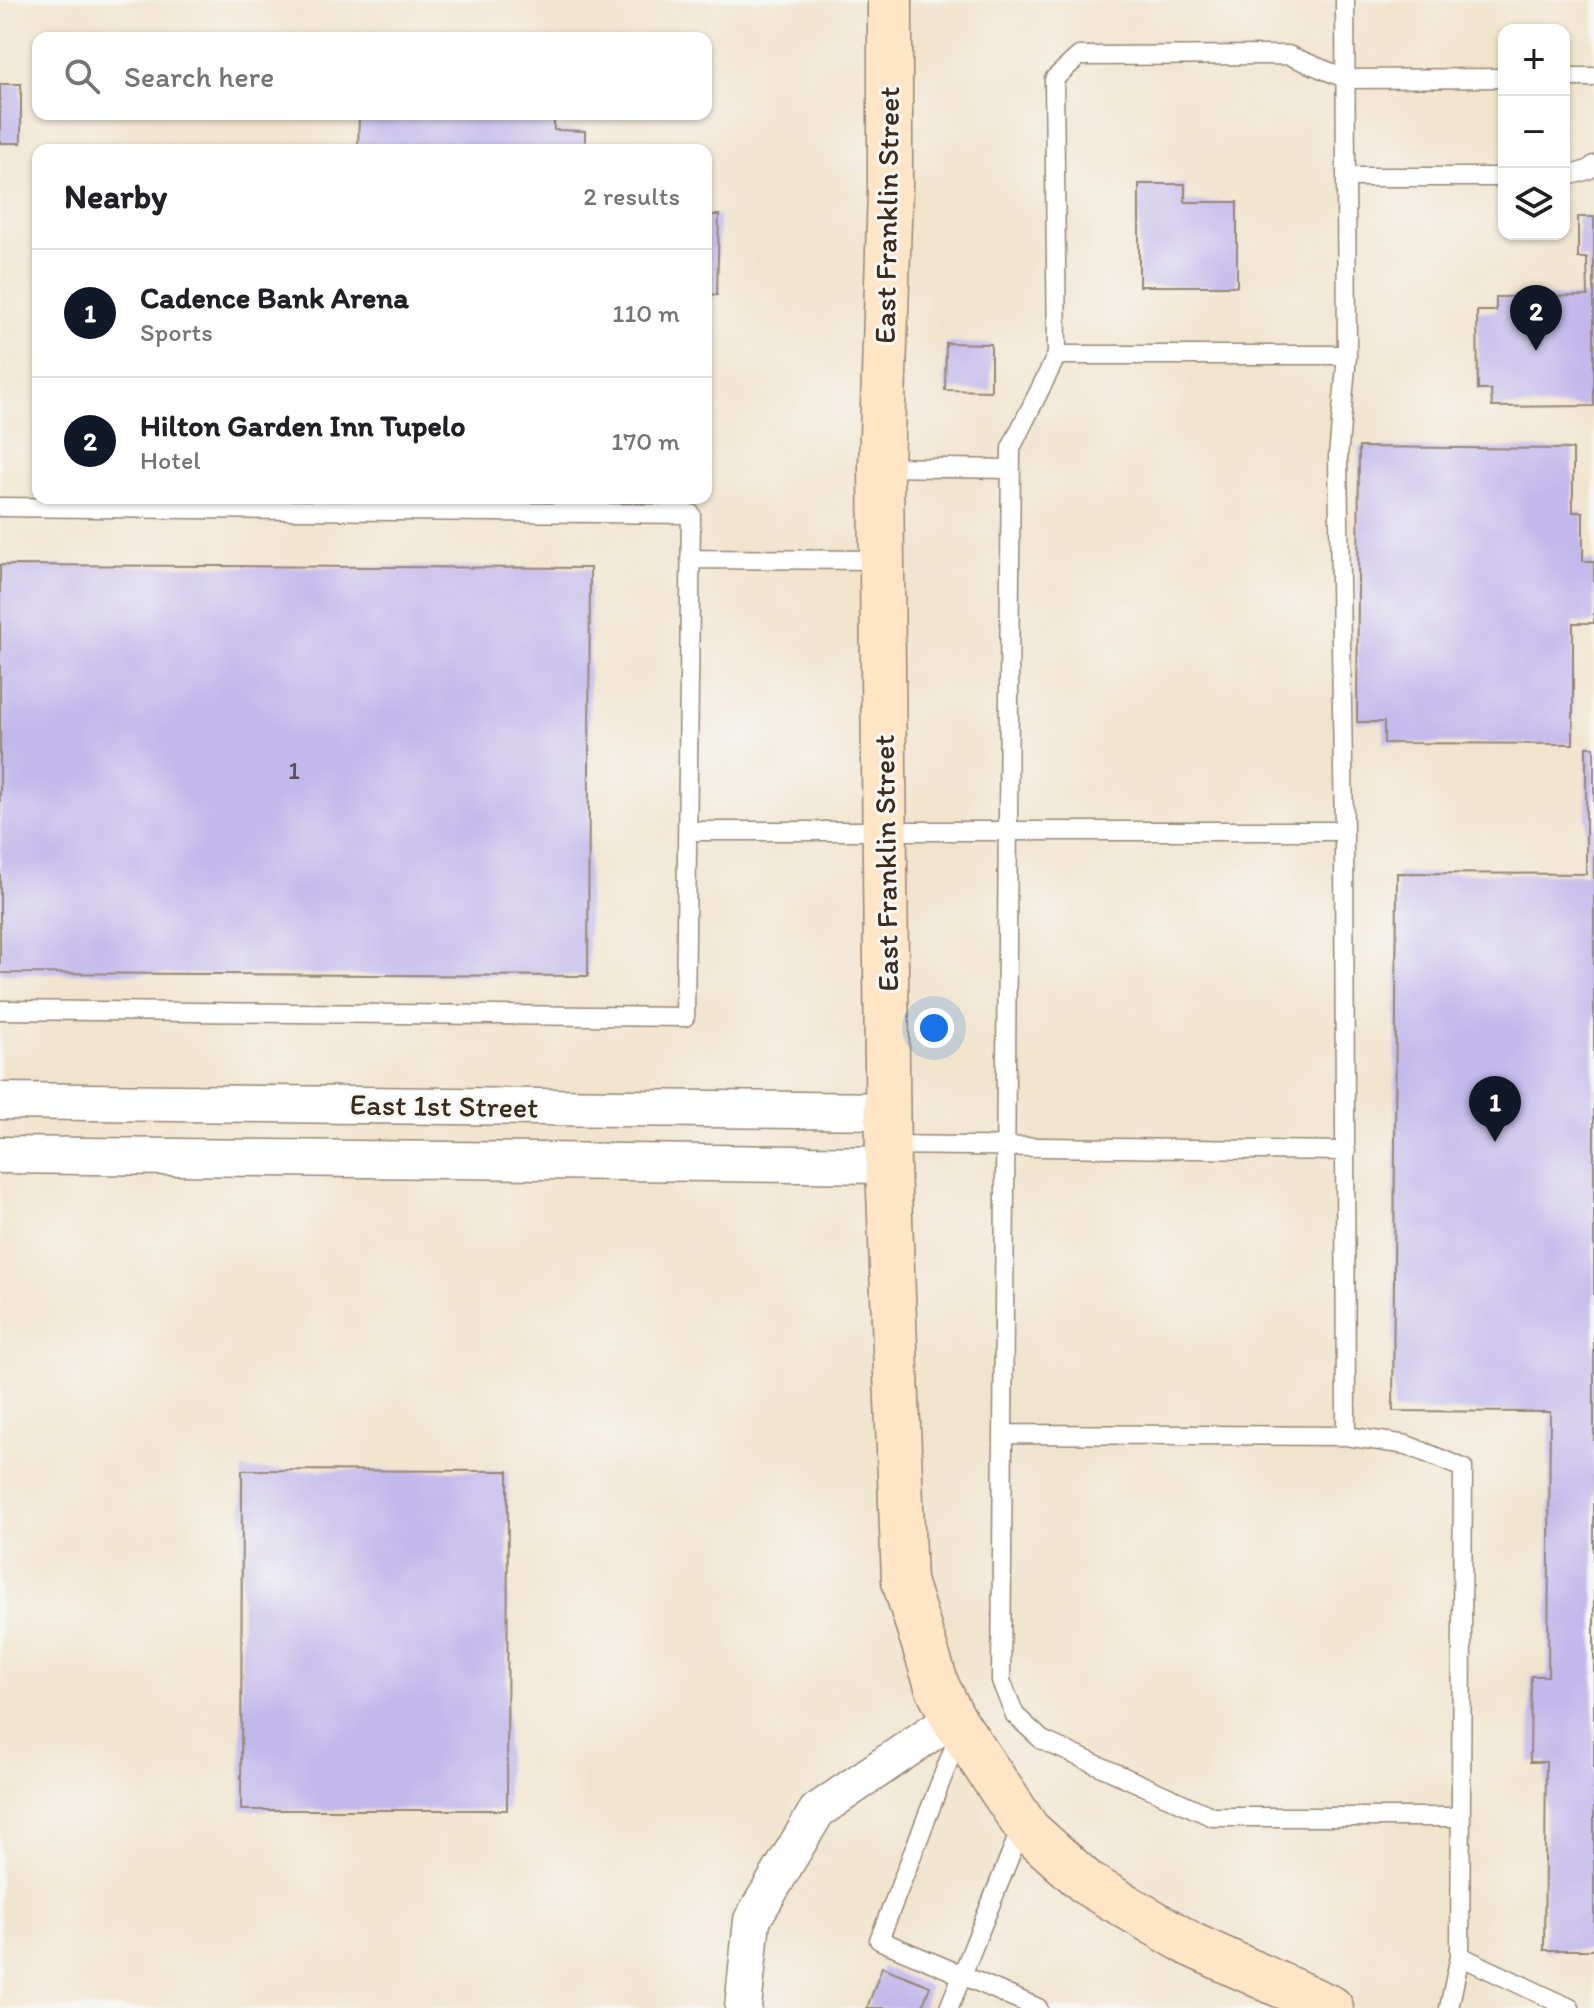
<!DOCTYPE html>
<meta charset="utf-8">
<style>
:root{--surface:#fff;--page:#f6f6f6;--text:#202124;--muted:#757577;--line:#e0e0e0;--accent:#111827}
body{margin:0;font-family:Itim,sans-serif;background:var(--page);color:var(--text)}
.controls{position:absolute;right:24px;top:24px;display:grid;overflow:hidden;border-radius:16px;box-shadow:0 2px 6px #0004}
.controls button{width:72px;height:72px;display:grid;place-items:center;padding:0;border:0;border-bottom:2px solid var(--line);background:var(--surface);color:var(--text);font:40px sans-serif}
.you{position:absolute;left:934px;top:1028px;width:28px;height:28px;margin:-20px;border:6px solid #fff;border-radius:50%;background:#1a73e8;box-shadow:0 0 0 12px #1a73e833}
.badge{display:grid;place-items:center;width:52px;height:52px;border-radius:50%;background:var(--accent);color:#fff;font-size:26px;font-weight:700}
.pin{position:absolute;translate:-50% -66px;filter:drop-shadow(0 2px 4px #0008)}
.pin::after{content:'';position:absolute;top:42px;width:28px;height:24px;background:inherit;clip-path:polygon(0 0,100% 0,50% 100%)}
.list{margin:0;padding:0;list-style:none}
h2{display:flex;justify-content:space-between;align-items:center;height:104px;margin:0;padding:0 32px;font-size:34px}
h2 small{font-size:26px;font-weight:400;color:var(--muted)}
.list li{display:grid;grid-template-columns:52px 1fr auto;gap:24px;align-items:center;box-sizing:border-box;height:128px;padding:0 32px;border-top:2px solid var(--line)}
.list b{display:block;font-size:30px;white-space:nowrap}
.list p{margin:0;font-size:26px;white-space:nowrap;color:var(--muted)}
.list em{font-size:26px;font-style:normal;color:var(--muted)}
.icon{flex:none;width:44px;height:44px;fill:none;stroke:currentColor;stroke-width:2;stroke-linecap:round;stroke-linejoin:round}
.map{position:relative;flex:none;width:1594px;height:2008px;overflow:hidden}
.search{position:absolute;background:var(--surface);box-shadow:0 2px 6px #0004;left:32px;top:32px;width:680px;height:88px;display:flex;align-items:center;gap:20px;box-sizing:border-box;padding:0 28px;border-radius:16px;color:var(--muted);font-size:30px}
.panel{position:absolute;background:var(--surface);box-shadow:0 2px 6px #0004;left:32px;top:144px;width:680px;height:360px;border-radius:16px}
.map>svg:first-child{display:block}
</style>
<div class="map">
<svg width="1594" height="2008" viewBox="0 0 1594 2008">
<rect width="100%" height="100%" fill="#f6f6f2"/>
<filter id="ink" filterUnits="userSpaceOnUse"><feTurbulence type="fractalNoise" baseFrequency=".0125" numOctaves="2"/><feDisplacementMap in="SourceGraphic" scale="16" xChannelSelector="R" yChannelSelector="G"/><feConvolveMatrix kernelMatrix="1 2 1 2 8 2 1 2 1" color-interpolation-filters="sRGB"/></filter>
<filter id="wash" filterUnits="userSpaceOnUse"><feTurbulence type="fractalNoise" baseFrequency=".006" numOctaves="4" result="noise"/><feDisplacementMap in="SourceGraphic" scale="32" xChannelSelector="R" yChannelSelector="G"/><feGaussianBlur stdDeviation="1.8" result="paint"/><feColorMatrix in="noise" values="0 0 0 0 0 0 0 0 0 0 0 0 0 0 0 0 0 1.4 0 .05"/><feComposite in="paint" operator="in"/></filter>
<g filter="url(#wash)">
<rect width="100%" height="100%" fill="#f1e4cd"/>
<g id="blocks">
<path fill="#c3b8eb" d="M0,84H21V143H0Z
M359,114H554V130L585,131V150H358Z
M1139,184H1185V202H1237V286H1139Z
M706,215H719L717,295L706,294Z
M1578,217H1594V406L1492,407L1491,390H1478L1477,311H1496V297L1588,296L1587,258H1578Z
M946,343L991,344V391L945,390Z
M1359,447L1573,449V512H1583V561H1594V623H1573V744L1384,743V722H1357Z
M0,565L590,568L588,976L0,973Z
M1586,747H1594V1950H1544L1546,1762H1530L1531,1676H1548L1550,1412L1393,1411L1397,873L1586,874Z
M242,1470L508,1471L507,1810H241Z
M882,1967L930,1986L922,2008H867Z"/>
</g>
</g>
<g filter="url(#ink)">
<use href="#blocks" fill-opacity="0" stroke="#968776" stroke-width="2"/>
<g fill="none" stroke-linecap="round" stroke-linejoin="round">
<g stroke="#968776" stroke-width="21">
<path id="lane" d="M1345,0L1347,355L1338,457L1344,831L1346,1436
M1564,77H1594
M1348,177H1504
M1564,177L1588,170L1594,165
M1057,355L1011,448L1001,1681L1015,1715L1042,1740L1213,1817H1461
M1347,355H1057L1054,79L1079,56L1288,55L1347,79L1504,78
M881,467L1010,469
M0,507L691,514L685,1017L0,1010
M690,559L882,560
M687,831H1344
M888,1145L1346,1151
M1003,1434L1346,1436L1407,1445L1463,1468L1460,1956L1449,2008
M960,1732L879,1940L962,1975L1022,1826
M1460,1956L1570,2008
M949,2008L962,1975L1038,2008"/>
</g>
<g stroke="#968776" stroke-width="39">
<path id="street" d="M0,1101L889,1111
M0,1155L888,1165
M743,2008L752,1920L817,1811L953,1718"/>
</g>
<g stroke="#968776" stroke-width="47">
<path id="secondary" d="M890,0V190L881,467L888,1165L904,1581L937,1686L953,1718L1028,1830L1088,1884L1192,1945L1331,2008"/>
</g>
<use href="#lane" stroke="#fff" stroke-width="18"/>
<use href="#street" stroke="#fff" stroke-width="36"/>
<use href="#secondary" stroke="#fde5c5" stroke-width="44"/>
</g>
</g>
<g text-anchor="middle" stroke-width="6" stroke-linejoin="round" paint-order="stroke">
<g font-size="26" fill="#5d4e51">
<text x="294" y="779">1</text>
</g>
<g font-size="30" fill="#3b2a1e" stroke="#f6f6f2">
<text transform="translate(887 215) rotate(-89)" y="10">East Franklin Street</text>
<text transform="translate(886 863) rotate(-91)" y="10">East Franklin Street</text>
<text transform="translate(444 1106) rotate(1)" y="10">East 1st Street</text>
</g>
</g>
</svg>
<div class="controls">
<button>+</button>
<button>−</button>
<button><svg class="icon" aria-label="layers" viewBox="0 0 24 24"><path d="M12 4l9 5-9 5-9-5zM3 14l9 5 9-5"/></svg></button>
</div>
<div class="you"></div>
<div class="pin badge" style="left:1495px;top:1142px">1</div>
<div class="pin badge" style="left:1536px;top:351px">2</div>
<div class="search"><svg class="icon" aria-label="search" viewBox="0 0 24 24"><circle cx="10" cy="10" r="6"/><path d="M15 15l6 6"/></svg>Search here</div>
<section class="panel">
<h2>Nearby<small>2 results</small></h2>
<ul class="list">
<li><span class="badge">1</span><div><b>Cadence Bank Arena</b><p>Sports</p></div><em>110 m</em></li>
<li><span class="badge">2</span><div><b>Hilton Garden Inn Tupelo</b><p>Hotel</p></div><em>170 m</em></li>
</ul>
</section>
</div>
